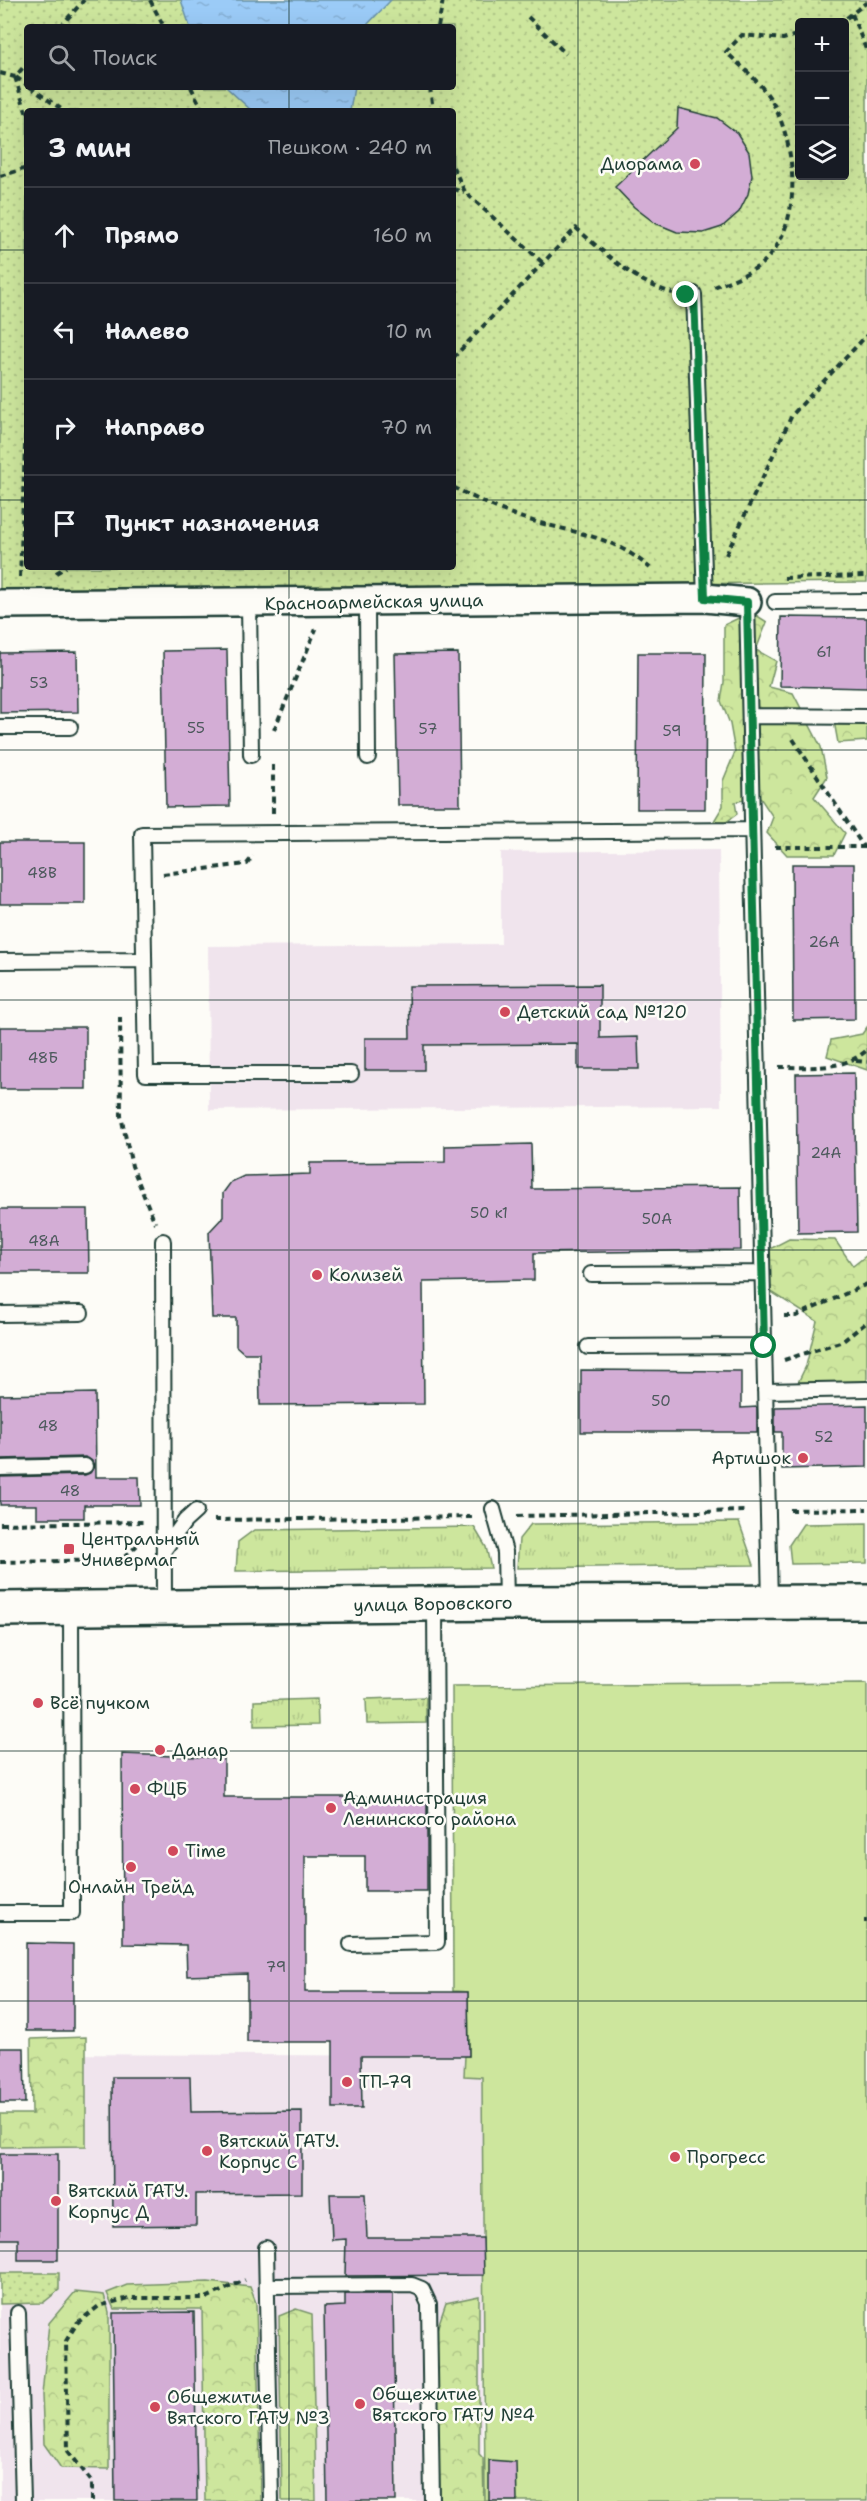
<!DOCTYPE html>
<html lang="ru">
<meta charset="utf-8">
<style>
:root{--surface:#171b24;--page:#20242c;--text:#f1f3f6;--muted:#9ea1a6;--line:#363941}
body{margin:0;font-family:"Shantell Sans",sans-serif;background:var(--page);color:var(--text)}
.controls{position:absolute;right:18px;top:18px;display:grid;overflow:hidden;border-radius:6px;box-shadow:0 6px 24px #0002}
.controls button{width:54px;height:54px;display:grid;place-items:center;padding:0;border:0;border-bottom:2px solid var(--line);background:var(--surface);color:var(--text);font:30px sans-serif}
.stop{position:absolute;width:18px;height:18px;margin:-14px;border:4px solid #0b8043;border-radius:50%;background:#fff}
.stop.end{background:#0b8043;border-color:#fff;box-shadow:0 2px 6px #0008}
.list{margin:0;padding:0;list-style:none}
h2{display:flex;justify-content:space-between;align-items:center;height:78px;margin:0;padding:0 24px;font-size:26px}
h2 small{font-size:20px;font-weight:400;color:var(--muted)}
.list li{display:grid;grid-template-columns:39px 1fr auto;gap:18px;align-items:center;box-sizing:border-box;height:96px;padding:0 24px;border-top:2px solid var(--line)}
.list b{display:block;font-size:22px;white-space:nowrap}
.list em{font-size:20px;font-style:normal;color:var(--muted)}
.icon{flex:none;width:33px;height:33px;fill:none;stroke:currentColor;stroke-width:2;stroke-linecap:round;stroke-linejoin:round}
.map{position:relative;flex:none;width:867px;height:2501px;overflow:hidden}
.search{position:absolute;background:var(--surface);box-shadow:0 6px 24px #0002;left:24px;top:24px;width:432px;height:66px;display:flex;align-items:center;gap:15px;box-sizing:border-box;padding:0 21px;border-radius:6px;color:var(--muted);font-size:22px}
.panel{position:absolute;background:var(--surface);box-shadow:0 6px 24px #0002;left:24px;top:108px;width:432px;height:462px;border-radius:6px}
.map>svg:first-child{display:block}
</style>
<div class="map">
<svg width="867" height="2501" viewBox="0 0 867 2501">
<defs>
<pattern id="grass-tufts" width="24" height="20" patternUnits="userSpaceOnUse" patternTransform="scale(1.5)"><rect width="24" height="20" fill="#cde69d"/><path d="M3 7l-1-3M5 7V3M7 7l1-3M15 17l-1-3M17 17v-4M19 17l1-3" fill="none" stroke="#b0c688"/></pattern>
<pattern id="forest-crowns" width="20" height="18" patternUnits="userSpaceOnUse" patternTransform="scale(1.5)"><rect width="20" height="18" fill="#cde69d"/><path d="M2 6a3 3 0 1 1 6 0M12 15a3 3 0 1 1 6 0" fill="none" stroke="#b0c688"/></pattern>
<pattern id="park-dots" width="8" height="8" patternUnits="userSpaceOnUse" patternTransform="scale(1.5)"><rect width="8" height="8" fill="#cde69d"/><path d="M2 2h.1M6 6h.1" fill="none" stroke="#b0c688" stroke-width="1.8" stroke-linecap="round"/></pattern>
<pattern id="water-ripples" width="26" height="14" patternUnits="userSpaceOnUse" patternTransform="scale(1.5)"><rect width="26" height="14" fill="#9bcbf7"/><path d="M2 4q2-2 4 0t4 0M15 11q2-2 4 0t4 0" fill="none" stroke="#85afd4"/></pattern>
</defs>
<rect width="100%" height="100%" fill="#fdfcf7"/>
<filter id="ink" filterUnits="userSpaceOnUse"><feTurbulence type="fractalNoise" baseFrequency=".0167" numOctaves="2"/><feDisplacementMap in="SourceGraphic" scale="12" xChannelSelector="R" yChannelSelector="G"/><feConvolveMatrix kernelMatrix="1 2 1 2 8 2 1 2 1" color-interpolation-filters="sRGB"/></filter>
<g filter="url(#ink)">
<path fill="#f0e4ed" d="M719,850L721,1106L209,1110L208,946L501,944V852Z
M31,2054L465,2056L464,2076L482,2077L483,2238H346L345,2274L484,2275L481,2501H0V2114H32Z"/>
<path fill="url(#grass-tufts)" stroke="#769268" stroke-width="1.5" d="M739,1522L754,1565L517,1568L519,1539L531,1524Z
M867,1523V1563L791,1564L789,1545L803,1524Z
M474,1527L486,1547L491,1568L236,1571L238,1542L254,1530Z
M426,1697V1723L367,1724L366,1699Z
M317,1699L318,1725L254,1726V1701Z"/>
<path fill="url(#forest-crowns)" stroke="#769268" stroke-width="1.5" d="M751,612L767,622L756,650L776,661L769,687L793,693L821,747L827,777L814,797L845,833L834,855H787L767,833L773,817L759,796L735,802L737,814L722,825L714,821L723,806V781L735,752L730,724L721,701L724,682V625Z
M867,715V741L838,743L834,721Z
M867,1027V1070L827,1056L831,1040L862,1034Z
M789,1239L835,1240L853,1266L867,1255V1390L792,1395L806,1366L817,1321L770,1291L756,1256Z
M86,2037V2146L0,2147V2114H32L31,2039Z
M208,2282L250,2287L256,2303L261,2501H205L202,2309H114L107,2293L127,2285Z
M75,2292L104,2295L109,2312V2469L61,2468L44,2444L42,2395L49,2323Z
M479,2296V2454L483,2458L484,2501H440L436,2332L446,2303Z
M296,2309L312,2314L316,2501H282L279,2316Z"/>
<path fill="url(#park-dots)" stroke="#769268" stroke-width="1.5" fill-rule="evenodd" d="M0,0H867V582L0,590ZM800,22H844V176H800ZM27,27H453V87H27ZM27,111H453V567H27Z
M0,2273H59V2290L43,2303L0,2304Z"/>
<path fill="#cde69d" stroke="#769268" stroke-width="1.5" d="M867,1683V2501H485L482,2077L464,2076L465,2056H469L468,1992L453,1991L452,1686Z"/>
<path fill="url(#water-ripples)" stroke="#6992a9" stroke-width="1.5" d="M181,0H391L365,27H190Z
M226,87H354L350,111H252Z"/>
<path fill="#d3add5" stroke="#1f3d34" stroke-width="1.5" d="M678,108L717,118L737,133L749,152L752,176L748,194L739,212L722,227L703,233L677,232L655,223L634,207L615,187L677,128Z
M781,617L867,618V688L780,686Z
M227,650L230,806L166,807L163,651Z
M77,652L78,712L0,713V653Z
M458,653L460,805H398L395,654Z
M638,653H706L705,809H637Z
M0,842H85V904H0Z
M792,864H854L855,1019L793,1020Z
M600,985V1038L638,1037L639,1069H578V1044L424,1045V1070H365V1038H410L409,986Z
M0,1027H86V1089H0Z
M854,1073L857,1232L798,1233L796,1074Z
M531,1144L532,1189L740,1187L741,1250L534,1253V1280L423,1282L424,1404L260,1405L259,1353H244L236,1346V1318H212L209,1232L223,1217V1193L231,1182L244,1176L310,1174V1163L445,1162V1146Z
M0,1209H88L89,1273H0Z
M581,1370L741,1371V1408L757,1407V1432H581Z
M95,1393L96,1477H139L140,1505H84V1518H37V1505H0V1477L85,1475L90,1473L94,1466L92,1461L85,1457L0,1459V1395Z
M867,1405V1467L782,1469V1432H775V1407Z
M122,1754L224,1758V1797H427V1891H365V1856H305V1992H468L469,2056H361L362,2108H333V2042H247V1974L187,1976L186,1945L123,1944Z
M26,1943L73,1944V2031H26Z
M0,2048H24L25,2103H0Z
M112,2077H190L191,2112L302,2111V2193L196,2194V2225L113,2226Z
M0,2154H58V2260H18V2239H0Z
M330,2194H365L367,2238H483L484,2275L345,2276L346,2239L332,2240Z
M345,2294H393L396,2501H327L324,2307L345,2306Z
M194,2312L197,2501H115L113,2313Z
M489,2460L516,2462L517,2501H489Z"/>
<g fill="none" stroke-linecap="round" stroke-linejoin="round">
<g stroke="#1f3d34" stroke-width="18">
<path id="service" d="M694,294L705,598
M747,602L770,1602
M775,602L867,601
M249,603L251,755
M367,603L368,757
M750,716L867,717
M0,727H70
M0,961L144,960
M351,1074H146L142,834L752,830
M163,1241L164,1608
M591,1274L762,1273
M0,1314L81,1313
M588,1347L763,1346
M765,1391L867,1389
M0,1468L85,1466
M493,1509L505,1552L506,1603
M164,1550L185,1521L196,1511
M0,1913H72L71,1609
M351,1944L437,1942L435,1604
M266,2248L271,2501
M267,2286L412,2285L422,2289L429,2304L432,2501
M18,2313L23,2501"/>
</g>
<g stroke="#1f3d34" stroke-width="32">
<path id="minor" d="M0,604L705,598L747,602"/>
</g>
<g stroke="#1f3d34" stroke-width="38">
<path id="secondary" d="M0,1609L506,1603L867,1602"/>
</g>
<path stroke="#1f3d34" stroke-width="4" stroke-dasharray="6 4.5" stroke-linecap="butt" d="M150,0L164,27
M852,14L867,52
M528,17L566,54
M837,22L844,20L867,2
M60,27L84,0
M438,27L443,0
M0,73L15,77L27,63
M15,77L27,115
M16,77L27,85
M30,87L64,111
M191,87L203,111
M430,87L433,111
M453,167L465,192L543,263
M0,176L27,168
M453,189L464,192
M714,287C729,281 747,275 760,265C804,229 797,152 775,107C764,85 743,68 726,52L742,35L783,39L800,34
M453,358L576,228C605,253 635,283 673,293
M453,487C476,499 501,511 526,519C572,533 611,534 650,568
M726,555L792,415L867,335
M56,573L66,567
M20,577L27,395
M784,578L867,576
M274,730L316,629
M793,739L863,846
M273,813V761
M775,847H867
M163,874L247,864L253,856
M120,1017L121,1116L132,1166L155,1223
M856,1061L867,1062
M779,1067C809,1067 844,1071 867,1050
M784,1316H796L867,1284
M784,1360L843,1341L867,1322
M790,1510L867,1509
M517,1516L746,1511
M214,1520L473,1517
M0,1524L143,1522
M0,1562L121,1560L142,1541
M864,1921H867
M92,2501V2482L68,2451L66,2341L77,2323L99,2306L129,2298H206L245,2280"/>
<use href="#service" stroke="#fdfcf7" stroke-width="14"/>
<use href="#minor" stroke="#fdfcf7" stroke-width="27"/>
<use href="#secondary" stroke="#fdfcf7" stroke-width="33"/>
</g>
</g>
<g fill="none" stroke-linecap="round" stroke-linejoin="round" filter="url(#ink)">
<path stroke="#0b8043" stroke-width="8" d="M686,295L694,294L705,598L747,602L764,1346"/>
</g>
<path fill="none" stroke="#1f3d34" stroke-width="1.5" stroke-opacity="0.55" d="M289,0V27M578,0V2501M289,87V111M0,250H27M453,250H867M0,500H27M453,500H867M289,567V2501M0,750H867M0,1000H867M0,1250H867M0,1501H867M0,1751H867M0,2001H867M0,2251H867"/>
<g fill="#d1495b" stroke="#fdfcf7" stroke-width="2">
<circle cx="695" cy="164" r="6"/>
<circle cx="505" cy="1012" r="6"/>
<circle cx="317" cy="1275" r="6"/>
<circle cx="803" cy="1458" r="6"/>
<rect x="63" y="1543" width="12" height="12" rx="3"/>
<circle cx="38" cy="1703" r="6"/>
<circle cx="160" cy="1750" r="6"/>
<circle cx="135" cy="1789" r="6"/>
<circle cx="331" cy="1808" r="6"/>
<circle cx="173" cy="1851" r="6"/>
<circle cx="131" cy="1867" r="6"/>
<circle cx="347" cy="2082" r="6"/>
<circle cx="207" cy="2151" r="6"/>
<circle cx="675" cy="2157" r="6"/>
<circle cx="56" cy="2201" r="6"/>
<circle cx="360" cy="2404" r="6"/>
<circle cx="155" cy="2407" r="6"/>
</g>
<g text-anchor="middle" stroke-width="5" stroke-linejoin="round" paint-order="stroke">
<g font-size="15" fill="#4c595c">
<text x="824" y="657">61</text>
<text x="39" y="688">53</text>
<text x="196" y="733">55</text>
<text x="428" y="734">57</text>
<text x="672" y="736">59</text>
<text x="42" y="878">48В</text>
<text x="824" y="947">26А</text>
<text x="43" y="1063">48Б</text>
<text x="826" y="1158">24А</text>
<text x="489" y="1218">50 к1</text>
<text x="657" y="1224">50А</text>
<text x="44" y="1246">48А</text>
<text x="661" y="1406">50</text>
<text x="48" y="1431">48</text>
<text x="824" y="1442">52</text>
<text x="70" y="1496">48</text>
<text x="276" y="1972">79</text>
</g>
<g font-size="18" fill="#1f3d34" stroke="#fdfcf7" text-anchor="start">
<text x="683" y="170" text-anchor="end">Диорама</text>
<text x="517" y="1018">Детский сад №120</text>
<text x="329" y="1281">Колизей</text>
<text x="791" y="1464" text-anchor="end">Артишок</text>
<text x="81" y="1545">Центральный<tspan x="81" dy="21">Универмаг</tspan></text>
<text x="50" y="1709">Всё пучком</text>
<text x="172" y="1756">Данар</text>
<text x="147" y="1795">ФЦБ</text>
<text x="343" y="1804">Администрация<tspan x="343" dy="21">Ленинского района</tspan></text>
<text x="185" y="1857">Time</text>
<text x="131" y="1893" text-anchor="middle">Онлайн Трейд</text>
<text x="359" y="2088">ТП-79</text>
<text x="219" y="2147">Вятский ГАТУ.<tspan x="219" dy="21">Корпус С</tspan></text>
<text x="687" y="2163">Прогресс</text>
<text x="68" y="2197">Вятский ГАТУ.<tspan x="68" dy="21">Корпус Д</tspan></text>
<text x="372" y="2400">Общежитие<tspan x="372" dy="21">Вятского ГАТУ №4</tspan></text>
<text x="167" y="2403">Общежитие<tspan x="167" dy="21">Вятского ГАТУ №3</tspan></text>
</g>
<g font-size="18" fill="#1f3d34" stroke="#fdfcf7">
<text transform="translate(374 602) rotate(-1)" y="6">Красноармейская улица</text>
<text transform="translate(433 1604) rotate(-1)" y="6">улица Воровского</text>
</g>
</g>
</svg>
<div class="controls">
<button>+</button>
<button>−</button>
<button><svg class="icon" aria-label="layers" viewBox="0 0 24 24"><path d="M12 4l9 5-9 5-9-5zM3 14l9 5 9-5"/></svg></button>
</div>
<div class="stop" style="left:764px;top:1346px"></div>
<div class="stop end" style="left:686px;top:295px"></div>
<div class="search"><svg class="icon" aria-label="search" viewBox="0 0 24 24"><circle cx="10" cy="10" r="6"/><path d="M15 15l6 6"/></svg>Поиск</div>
<section class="panel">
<h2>3 мин<small>Пешком · 240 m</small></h2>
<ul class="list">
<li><svg class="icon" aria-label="ahead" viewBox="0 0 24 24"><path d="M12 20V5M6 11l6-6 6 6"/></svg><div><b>Прямо</b></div><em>160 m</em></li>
<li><svg class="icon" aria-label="left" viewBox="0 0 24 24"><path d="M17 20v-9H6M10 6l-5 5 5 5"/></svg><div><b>Налево</b></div><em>10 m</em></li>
<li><svg class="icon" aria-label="right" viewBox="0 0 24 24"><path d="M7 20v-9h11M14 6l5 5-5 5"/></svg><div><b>Направо</b></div><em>70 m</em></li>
<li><svg class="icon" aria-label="arrive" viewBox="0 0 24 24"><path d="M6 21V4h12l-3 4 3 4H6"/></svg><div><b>Пункт назначения</b></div></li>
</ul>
</section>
</div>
